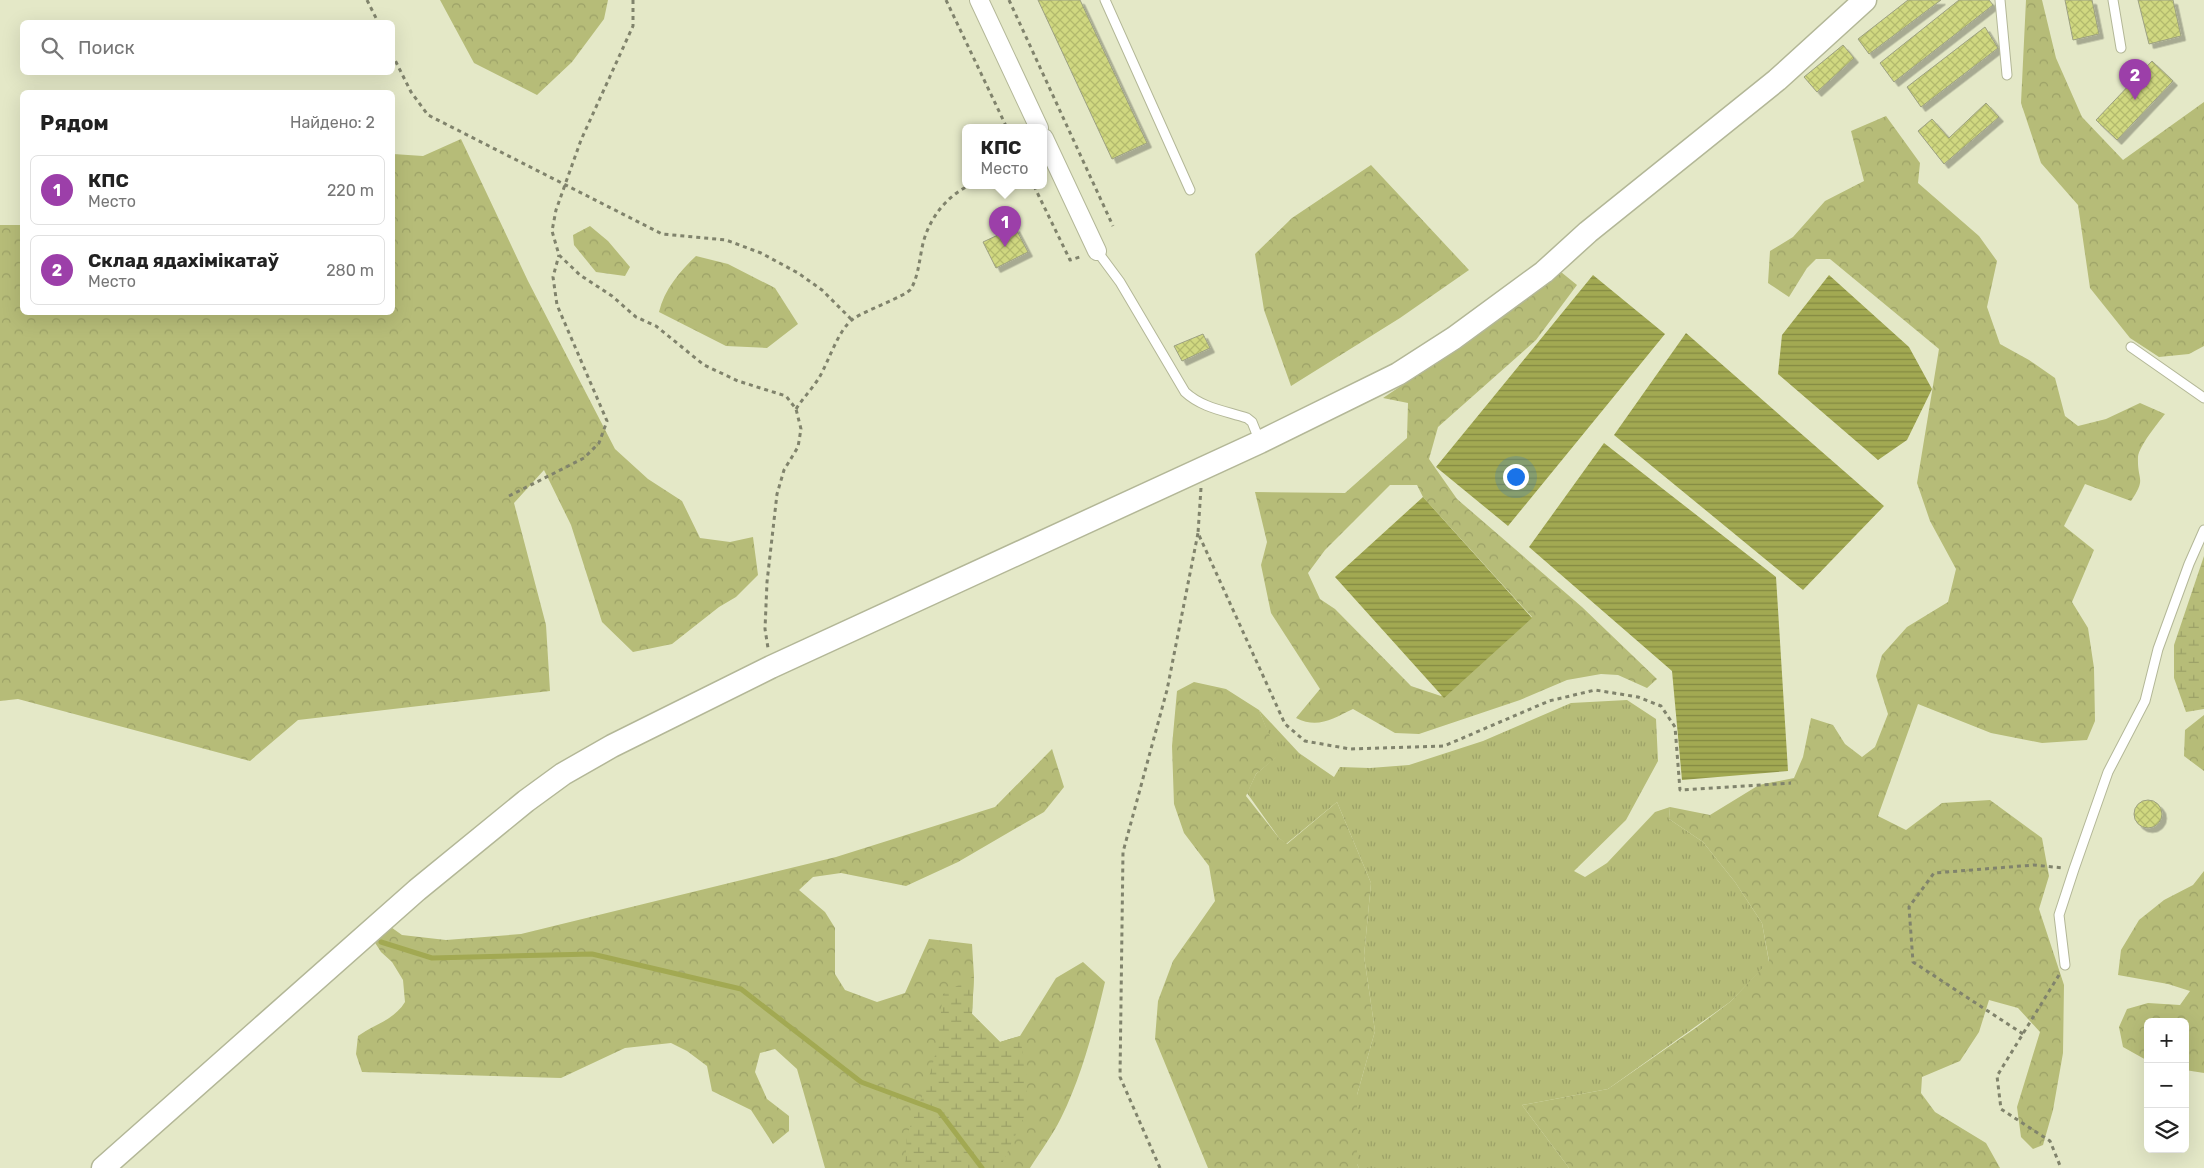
<!DOCTYPE html>
<html lang="ru">
<meta charset="utf-8">
<style>
:root{--surface:#fff;--page:#f2f2f2;--text:#222;--muted:#767676;--line:#e0e0e0;--accent:#9c3fa9}
body{margin:0;font-family:Rubik,sans-serif;background:var(--page);color:var(--text)}
.controls{position:absolute;right:15px;bottom:15px;display:grid;overflow:hidden;border-radius:8px;box-shadow:0 5px 20px #0002}
.controls button{width:45px;height:45px;display:grid;place-items:center;padding:0;border:0;border-bottom:1px solid var(--line);background:var(--surface);color:var(--text);font:25px sans-serif}
.you{position:absolute;left:1515px;top:476px;width:18px;height:18px;margin:-12px;border:4px solid #fff;border-radius:50%;background:#1a73e8;box-shadow:0 0 0 8px #1a73e833}
.badge{display:grid;place-items:center;width:32px;height:32px;border-radius:50%;background:var(--accent);color:#fff;font-size:16px;font-weight:700}
.pin{position:absolute;translate:-50% -41px;filter:drop-shadow(0 1px 2px #0008)}
.pin::after{content:'';position:absolute;top:26px;width:18px;height:15px;background:inherit;clip-path:polygon(0 0,100% 0,50% 100%)}
.popup{position:absolute;left:962px;top:124px;width:85px;height:65px;box-sizing:border-box;display:grid;place-content:center;border-radius:8px;background:var(--surface);filter:drop-shadow(0 1px 4px #0005);font-size:16px;white-space:nowrap;color:var(--muted)}
.popup b{font-size:19px;color:var(--text)}
.popup::after{content:'';position:absolute;left:50%;top:100%;margin-left:-10px;border:10px solid transparent;border-top-color:var(--surface)}
.list{margin:0;padding:0;list-style:none}
h2{display:flex;justify-content:space-between;align-items:center;height:65px;margin:0;padding:0 20px;font-size:21px}
h2 small{font-size:16px;font-weight:400;color:var(--muted)}
.list li{display:grid;grid-template-columns:32px 1fr auto;gap:15px;align-items:center;box-sizing:border-box;height:70px;margin:0 10px 10px;padding:0 10px;border:1px solid var(--line);border-radius:8px}
.list b{display:block;font-size:19px;white-space:nowrap}
.list p{margin:0;font-size:16px;white-space:nowrap;color:var(--muted)}
.list em{font-size:16px;font-style:normal;color:var(--muted)}
.icon{flex:none;width:28px;height:28px;fill:none;stroke:currentColor;stroke-width:2;stroke-linecap:round;stroke-linejoin:round}
.map{position:relative;flex:none;width:2204px;height:1168px;overflow:hidden}
.search{position:absolute;background:var(--surface);box-shadow:0 5px 20px #0002;left:20px;top:20px;width:375px;height:55px;display:flex;align-items:center;gap:12px;box-sizing:border-box;padding:0 18px;border-radius:8px;color:var(--muted);font-size:19px}
.panel{position:absolute;background:var(--surface);box-shadow:0 5px 20px #0002;left:20px;top:90px;width:375px;height:225px;border-radius:8px}
.map>svg:first-child{display:block}
</style>
<div class="map">
<svg width="2204" height="1168" viewBox="0 0 2204 1168">
<defs>
<pattern id="grass-tufts" width="24" height="20" patternUnits="userSpaceOnUse" patternTransform="scale(1.25)"><rect width="24" height="20" fill="#b6bc78"/><path d="M3 7l-1-3M5 7V3M7 7l1-3M15 17l-1-3M17 17v-4M19 17l1-3" fill="none" stroke="#9ca167"/></pattern>
<pattern id="forest-crowns" width="20" height="18" patternUnits="userSpaceOnUse" patternTransform="scale(1.25)"><rect width="20" height="18" fill="#b6bc78"/><path d="M2 6a3 3 0 1 1 6 0M12 15a3 3 0 1 1 6 0" fill="none" stroke="#9ca167"/></pattern>
<pattern id="wetland-marsh" width="20" height="14" patternUnits="userSpaceOnUse" patternTransform="scale(1.25)"><rect width="20" height="14" fill="#b6bc78"/><path d="M1 5h8M5 5V1M11 12h8M15 12V8" fill="none" stroke="#9ca167"/></pattern>
<pattern id="water-rules" width="6" height="5" patternUnits="userSpaceOnUse" patternTransform="scale(1.25)"><rect width="6" height="5" fill="#a2a952"/><path d="M0 2.5h6" fill="none" stroke="#838942"/></pattern>
<pattern id="building-cross-hatch" width="8" height="8" patternUnits="userSpaceOnUse" patternTransform="scale(1.25)"><rect width="8" height="8" fill="#d0d880"/><path d="M0 0l8 8M0 8l8-8" fill="none" stroke="#b2b96d"/></pattern>
<filter id="shadow"><feDropShadow dx="4.5" dy="4.5" stdDeviation="0" flood-color="#0004"/></filter>
</defs>
<rect width="100%" height="100%" fill="#e4e8c7"/>
<path fill="url(#grass-tufts)" d="M1627,700L1656,719L1658,761L1626,820L1574,871L1585,877L1607,863L1655,812L1670,807L1669,819L1703,842L1735,882L1762,923L1769,962L1730,1002L1608,1089L1522,1105L1569,1168H1359L1357,1164V1095L1375,1031L1364,956L1371,883L1337,802L1286,844L1279,838L1247,793L1256,774L1277,756L1259,710L1299,753L1334,777L1340,767L1370,768L1409,765L1483,741L1571,703Z"/>
<path fill="url(#forest-crowns)" fill-rule="evenodd" d="M440,0H608L604,19L572,62L537,95L474,63Z
M2026,0H2042L2056,58L2082,117L2123,160L2204,102V346L2189,354L2159,357L2130,338L2090,288L2078,205L2041,163L2021,103Z
M1886,116L1920,163L1918,183L1979,236L1997,261L1987,307L2000,344L2029,360L2055,378L2065,416L2078,426L2106,419L2140,403L2165,414C2158,423 2139,446 2138,457C2137,482 2147,477 2131,501L2085,484L2064,526L2094,550L2072,602L2088,628L2094,668L2095,721L2087,740L2042,743L1991,733L1918,704L1878,816L1906,830L1942,803L1990,800L2042,838L2049,876L2039,909L2064,985L2063,1053L2053,1110L2043,1145L2033,1149L2021,1137L2017,1107L2040,1032L2018,1008L1989,1000L1979,1032L1960,1061L1922,1077L1921,1093L1935,1112L1986,1143L2000,1168H1569L1522,1105L1608,1089L1697,1027L1730,1002L1769,961L1762,923L1735,882L1703,842L1669,819L1670,807L1710,815L1759,785L1794,778L1803,757L1811,718L1833,725L1845,744L1862,757L1875,747L1888,714L1876,676L1882,655L1907,627L1948,602L1956,569L1930,521L1917,483L1939,349L1830,259H1816L1807,268L1789,297L1768,283L1770,251L1793,237L1825,201L1864,181L1851,131Z
M461,139L528,281L615,449L648,479L682,501L700,538L730,542L753,537L758,575L736,597L719,607L672,644L633,652L602,622L571,525L544,470L514,503L546,625L550,691L298,720L250,761L18,699L0,701V225H22V312H392L393,154L423,156Z
M1371,165L1469,270L1400,318L1291,386L1264,310L1255,254L1292,218Z
M590,226L608,241L630,267L625,276L596,272L574,245L573,235Z
M696,256L728,264L775,288L798,324L767,348L726,346L659,312C664,290 680,271 696,256Z
M1561,272L1577,285L1536,340L1438,427L1429,459L1457,499L1582,607L1657,679L1647,688L1618,675L1601,674L1567,680L1520,700L1419,734L1395,733L1353,709C1332,719 1318,729 1296,718L1320,689L1271,613L1261,565L1267,542L1255,492L1345,493L1407,438L1408,403L1383,398L1447,355L1527,290ZM1390,485H1417L1423,497L1532,617L1441,696L1411,686L1335,609L1320,599L1308,573L1325,550Z
M1194,682L1226,689L1259,710L1278,756L1256,774L1246,796L1279,838L1287,844L1337,802L1371,883L1364,956L1375,1031L1357,1095V1164L1359,1168H1208L1155,1039L1158,1001L1173,961L1215,901L1209,866L1184,833L1174,804L1172,746L1177,691Z
M2204,715V771L2184,756L2185,730Z
M1052,749L1064,787L1044,812L958,862L906,886L841,873L813,877L799,890L825,912L835,928V974L845,990L877,1002L905,993L929,939L972,944L974,976L972,1014L1000,1042L1020,1036L1056,978L1083,962L1105,982C1094,1028 1082,1076 1061,1118C1052,1136 1040,1152 1030,1168H825L797,1069L775,1049L760,1053L755,1072L767,1099L789,1116V1131L773,1144L751,1110L712,1091L707,1066L687,1051L671,1043L625,1048L561,1078L362,1072L356,1054L358,1036C375,1024 394,1020 405,1002L403,980L392,962L381,952L372,938L388,925L402,935L446,940L521,934L836,857L995,807Z
M2204,871V1073L2185,1070V1022H2148V1061L2123,1047L2119,1027L2127,1009L2148,1003L2180,1005L2190,991L2168,984L2118,975L2121,950L2139,920L2164,900L2193,885Z"/>
<path fill="url(#wetland-marsh)" d="M2204,556V709L2186,712L2174,678V645Z
M974,976L972,1014L1000,1042L1020,1036L1027,1080L1025,1115L1000,1168H905L907,1135L928,1081L937,1048L943,994Z"/>
<path fill="url(#water-rules)" d="M1593,275L1665,334L1508,526L1436,467Z
M1829,275L1909,347L1932,389L1907,440L1878,460L1778,374L1782,335Z
M1686,333L1884,506L1803,590L1614,435Z
M1604,443L1776,577L1788,771L1682,780L1672,671L1529,547Z
M1423,497L1532,618L1444,698L1335,577Z"/>
<g fill="none" stroke-linecap="round" stroke-linejoin="round">
<path stroke="#a2a952" stroke-width="5" d="M381,942L432,958L592,954L741,989L861,1082L939,1111L982,1168"/>
</g>
<path fill="url(#building-cross-hatch)" stroke="#9ca081" filter="url(#shadow)" d="M1038,0H1080L1147,143L1112,159Z
M1908,0H1941L1869,54L1858,39Z
M1959,0H1989L1993,5L1894,82L1880,63Z
M2065,0H2092L2099,34L2073,40Z
M2138,0H2173L2181,36L2149,44Z
M1985,27L1998,48L1921,107L1907,87Z
M1843,45L1854,58L1817,92L1804,77Z
M2152,61L2173,81L2117,140L2096,120Z
M1986,103L1999,117L1944,164L1918,131L1932,119L1949,138Z
M1015,227L1028,252L996,268L983,242Z
M1203,334L1210,348L1182,361L1174,346Z
M2134 814a14 14 0 1 1 28 0a14 14 0 1 1-28 0Z"/>
<g fill="none" stroke-linecap="round" stroke-linejoin="round">
<g stroke="#b3b797" stroke-width="11">
<path id="service" d="M1105,0L1190,190
M2000,0L2007,75
M2113,0L2121,48
M1097,251L1120,282L1185,392C1202,408 1226,411 1247,418L1252,422L1260,442
M2131,347L2204,398
M2065,965L2059,915L2074,869L2108,772L2145,701L2158,649L2189,564L2204,530"/>
</g>
<g stroke="#b3b797" stroke-width="20">
<path id="minor" d="M979,0L1039,128
M1044,138L1097,251"/>
</g>
<g stroke="#b3b797" stroke-width="25">
<path id="tertiary" d="M103,1168L417,890L526,801L563,774L612,746L771,667L1260,442L1398,374L1454,338L1544,272L1588,232L1777,80L1865,0"/>
</g>
<path stroke="#80836c" stroke-width="3" stroke-dasharray="4 4" stroke-linecap="butt" d="M367,0L378,22
M633,0V26L581,140L556,210L552,231L559,255L580,275L612,296L636,317L656,326L704,365L738,381L786,396L796,409L801,429L798,447L784,470L777,494L767,582L765,629L768,648
M946,0L1007,128
M1009,0L1113,226
M392,54L411,92L428,115L662,234L726,240L761,253L798,273L822,290L852,320
M1034,186L1070,260L1083,256
M796,409C803,398 812,389 819,378C829,361 838,330 853,319C864,311 906,296 911,289C918,276 919,263 922,248C927,222 944,198 968,186
M1201,488L1198,533L1285,724L1305,741L1350,749L1444,746L1549,701L1595,690L1638,697L1661,706L1675,727L1680,790L1791,783
M509,496L584,458L599,443L607,421L557,305L553,277L559,255
M2059,975L1997,1076L2001,1109L2050,1141L2061,1168
M2023,1034L1913,962L1909,907L1934,873L2034,865L2063,868
M1160,1168L1120,1077L1123,852L1167,690L1198,533"/>
<use href="#service" stroke="#fff" stroke-width="9"/>
<use href="#minor" stroke="#fff" stroke-width="18"/>
<use href="#tertiary" stroke="#fff" stroke-width="22"/>
</g>
</svg>
<div class="controls">
<button>+</button>
<button>−</button>
<button><svg class="icon" aria-label="layers" viewBox="0 0 24 24"><path d="M12 4l9 5-9 5-9-5zM3 14l9 5 9-5"/></svg></button>
</div>
<div class="you"></div>
<div class="pin badge" style="left:1005px;top:247px">1</div>
<div class="popup"><b>КПС</b>Место</div>
<div class="pin badge" style="left:2135px;top:100px">2</div>
<div class="search"><svg class="icon" aria-label="search" viewBox="0 0 24 24"><circle cx="10" cy="10" r="6"/><path d="M15 15l6 6"/></svg>Поиск</div>
<section class="panel">
<h2>Рядом<small>Найдено: 2</small></h2>
<ul class="list">
<li><span class="badge">1</span><div><b>КПС</b><p>Место</p></div><em>220 m</em></li>
<li><span class="badge">2</span><div><b>Склад ядахімікатаў</b><p>Место</p></div><em>280 m</em></li>
</ul>
</section>
</div>
